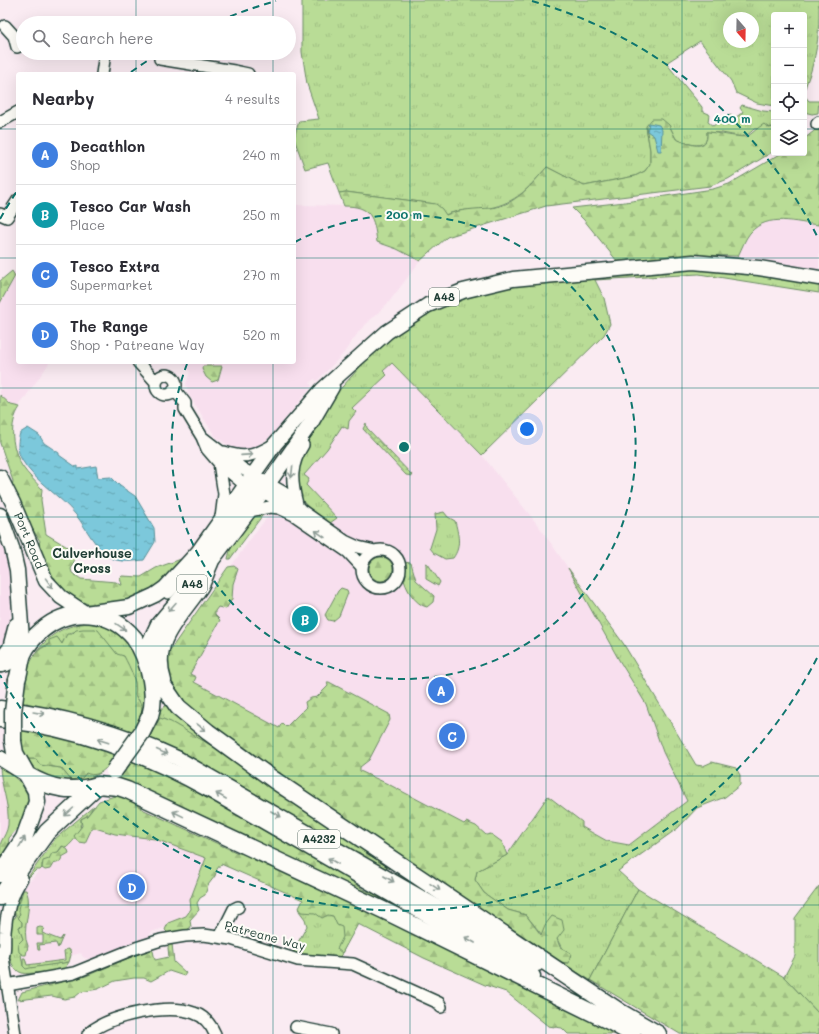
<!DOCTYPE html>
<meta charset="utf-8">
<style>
:root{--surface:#fff;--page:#f2f2f3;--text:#2b2b33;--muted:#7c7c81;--line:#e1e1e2;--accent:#d93025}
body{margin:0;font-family:Mali,sans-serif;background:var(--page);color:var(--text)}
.controls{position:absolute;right:12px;top:12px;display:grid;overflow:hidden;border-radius:4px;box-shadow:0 4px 16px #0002}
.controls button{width:36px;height:36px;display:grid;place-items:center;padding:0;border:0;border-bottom:1px solid var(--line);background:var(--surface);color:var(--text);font:20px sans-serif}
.compass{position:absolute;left:723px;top:12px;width:36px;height:36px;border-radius:50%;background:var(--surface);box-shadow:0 4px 16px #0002;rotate:160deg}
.you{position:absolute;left:527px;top:429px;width:14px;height:14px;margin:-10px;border:3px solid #fff;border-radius:50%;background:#1a73e8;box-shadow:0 0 0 6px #1a73e833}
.badge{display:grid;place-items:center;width:26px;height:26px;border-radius:50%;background:var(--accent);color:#fff;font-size:13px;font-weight:700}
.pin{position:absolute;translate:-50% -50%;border:2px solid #fff;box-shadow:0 1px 4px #0006}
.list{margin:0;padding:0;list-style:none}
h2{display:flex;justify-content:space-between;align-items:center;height:52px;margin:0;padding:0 16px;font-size:17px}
h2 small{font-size:13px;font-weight:400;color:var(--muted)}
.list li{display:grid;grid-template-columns:26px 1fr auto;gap:12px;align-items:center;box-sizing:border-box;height:60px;padding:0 16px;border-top:1px solid var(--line)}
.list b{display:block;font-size:15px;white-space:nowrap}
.list p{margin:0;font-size:13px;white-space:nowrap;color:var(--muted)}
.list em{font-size:13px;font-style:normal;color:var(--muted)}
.icon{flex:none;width:22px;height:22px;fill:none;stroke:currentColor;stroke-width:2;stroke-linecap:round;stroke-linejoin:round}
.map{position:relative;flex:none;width:819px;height:1034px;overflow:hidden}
.search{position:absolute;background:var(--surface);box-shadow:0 4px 16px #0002;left:16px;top:16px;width:280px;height:44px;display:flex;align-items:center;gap:10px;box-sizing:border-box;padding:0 14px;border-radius:22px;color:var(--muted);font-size:15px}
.panel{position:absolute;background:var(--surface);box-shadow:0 4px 16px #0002;left:16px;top:72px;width:280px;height:292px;border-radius:4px}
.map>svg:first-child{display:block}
</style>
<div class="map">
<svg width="819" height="1034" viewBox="0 0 819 1034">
<defs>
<pattern id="grass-tufts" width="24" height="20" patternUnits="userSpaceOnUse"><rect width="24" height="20" fill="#b9dc96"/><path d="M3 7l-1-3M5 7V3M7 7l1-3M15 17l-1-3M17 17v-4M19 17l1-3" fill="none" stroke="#9fbe82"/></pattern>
<pattern id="forest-firs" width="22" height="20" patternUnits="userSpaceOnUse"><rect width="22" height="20" fill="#b9dc96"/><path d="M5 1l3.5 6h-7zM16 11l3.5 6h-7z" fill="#9fbe82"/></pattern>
<pattern id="garden-dots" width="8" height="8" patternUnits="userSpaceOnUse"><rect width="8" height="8" fill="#b9dc96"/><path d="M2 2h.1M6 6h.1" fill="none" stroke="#9fbe82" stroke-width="1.8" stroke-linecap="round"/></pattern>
<pattern id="water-ripples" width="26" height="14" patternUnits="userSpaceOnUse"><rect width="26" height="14" fill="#7cc8db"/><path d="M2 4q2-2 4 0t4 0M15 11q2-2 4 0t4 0" fill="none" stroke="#65a4b2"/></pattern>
</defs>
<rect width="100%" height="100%" fill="#faebf2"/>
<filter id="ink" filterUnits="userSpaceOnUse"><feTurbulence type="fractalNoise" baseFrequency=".025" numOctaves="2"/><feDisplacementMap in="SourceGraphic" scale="8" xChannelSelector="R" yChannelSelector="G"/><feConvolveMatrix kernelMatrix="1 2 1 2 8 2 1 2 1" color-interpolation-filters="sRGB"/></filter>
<g filter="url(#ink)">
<path fill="#f8dfee" d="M294,205L353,206L362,208L368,213L375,223L377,242L397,249L420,261L389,302L360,330L343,354L317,381L314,379L310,383L312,386L270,437L252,450L233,449L215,436L189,395L186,384L190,372L182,362H294Z
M792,220L800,223L819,225V270L738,256L749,235L755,228L769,221Z
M13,271L18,274V362H50L17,409L0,398V295Z
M383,353L482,455L541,529L568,568L618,660L646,704L663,752L688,801L629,845L607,841L581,827L548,796L507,855L179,686L187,628L254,534L270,514L280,515L300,495L303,467Z
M0,534L10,573L12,600L8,638L0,653Z
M0,769L17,796L0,854Z
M90,826L156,837L207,858L190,900L191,909L181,931L168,933L164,928L151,932L149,937L90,960L83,957L81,953L70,956L69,962L24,967L22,890L39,871Z"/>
<path fill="url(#grass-tufts)" stroke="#6c8c65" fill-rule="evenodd" d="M302,0H819C819,21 819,43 813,63C811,74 806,82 804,93V15H774V106L757,103L736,93L731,81L700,41L666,63L702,107V111L709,114L708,122L713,126L730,115L735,118L743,112L740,108L742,105L763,111L774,112V127L754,129C744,140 739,136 727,134C721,132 713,133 707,132C709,152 688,144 676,139L669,125L646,127L650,150V164L645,171L635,176L584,186L547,167C530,186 520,200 494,207C478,211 461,208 445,215L435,204L346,192L339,193L328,163L305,169L294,138L299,121L319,119L307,84L302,52ZM729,18H753V42H729Z
M804,95L809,101H819L818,113L812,114L804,112Z
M661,268H719L819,283V293L699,274L595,280L604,298L610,324L604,335L482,455L392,363L383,371L387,375L352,408L356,412L349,421L348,429L342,426L327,449L304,475L309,479L306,485L337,518L330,523C311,510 289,498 300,471H294L298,457L308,441L316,422L335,395L367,359L398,331L425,314L457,299L511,286Z
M265,512L230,559H228C231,541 245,518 265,512Z
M444,512L448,517L455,521C458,534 462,546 453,558L445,559L434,553L430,548L436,529L435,514Z
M426,563L428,564L440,582L438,586L426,579Z
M568,568L623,643L696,765L703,766L712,762L736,768L740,775V785L725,797L697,808L678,828L618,871L638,889L590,980L560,962L569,963L557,939L542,935L526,915L508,910L484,893L475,880L477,871L507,855L548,796L582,822V827L607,841L629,845L687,801L663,752L646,704L619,660Z
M341,588L347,590L348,593L339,616L333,621L328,620L325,615L338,591Z
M89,623C99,625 109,627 118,634C144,652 150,693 139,721L140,702L135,695V682L130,669L95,629C81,632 69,627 62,644L57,637C49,646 42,645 36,653C50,633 66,625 89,623Z
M167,705C182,724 203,733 219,750L163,719L157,723L161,709Z
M27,759H36L40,765L61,768L71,780L85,775L86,772L93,774L102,772C76,787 46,786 27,759Z
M94,806L87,816L81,819C82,831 75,840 66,848L62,846L58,852L42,864V868L40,870H36L26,880L55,839Z
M819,886V1014L784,977L795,956V918Z
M21,889L19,919L22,922V926L19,927L23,939L20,948L23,966L33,967L69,962L65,968C56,971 47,972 37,973C32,973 26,974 22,973C3,967 10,932 12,918H15L16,914H13Z
M301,905L357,924L340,957L292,953L307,926L305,919L299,911Z"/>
<path fill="url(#forest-firs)" stroke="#6c8c65" d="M652,119H662L669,125L676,139C688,144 709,153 707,132C715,132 743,139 748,136C754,132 757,128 764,124L769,128L774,127V151L728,179L710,186L546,206L447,237L420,261L397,249L377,242C374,217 371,206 344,206L339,193L346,192L436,204L442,209L446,215C460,209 476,209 491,208C516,205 532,184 547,167L584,186L635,176L645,171L650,164V150L646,126Z
M819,127V225C796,223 768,212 750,233C745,239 742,248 738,256L696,255L617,261L584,220L572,208L625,202L713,189L729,184L782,153H804V139Z
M12,271L15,276L0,303V281Z
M203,366H222L218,380L212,382L206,377L202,369Z
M0,395L11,405L20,407C8,424 12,449 22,466C28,475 36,482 42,489L41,500L46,534L69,548L76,556L71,569L72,573L81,579L116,582L120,585H122L120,578L122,576L141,577L156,568L184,558C179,564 175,573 170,578C147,598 98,617 71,596C65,592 57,586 55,578L46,572L38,547L40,541L28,522L12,487L13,481L0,443Z
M369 569a12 12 0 1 1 24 0a12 12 0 1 1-24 0Z
M404,562L411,563L416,580L434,596L433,602L427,607C412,604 398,577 404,562Z
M234,566L238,569L233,584L232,599L226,609L218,607L215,611V615L220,620L190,674L196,677L194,682L279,728L282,723L286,727L306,707L305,702L311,698L317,697L328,686L327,682H329L389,714L390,720L369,760L360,767V771L390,785L464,824L466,822L476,826L486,835L491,834L502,842L507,855L477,871L475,880L484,893L508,910L526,915L541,935L545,925L552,916L562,920L564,930L557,939L560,947L571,953L569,963L560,962L552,958L384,847L189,712L169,681L166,656L228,567Z
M83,629H95L98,630L117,654L124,656C130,668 138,682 135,695C136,698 139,700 140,703C145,713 137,725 131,734L22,706C24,686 26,651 49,645V640L57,637L62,644L67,634H72L76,630Z
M160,718L171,722L219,750L390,867L389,868C384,870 364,857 359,852L355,853L235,782L149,738Z
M20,727L118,752C111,762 101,780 86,773L82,778L71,780L61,768L40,765L36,759H27L22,748Z
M133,761L202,793L271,835L338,871L364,890L375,894L386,903L119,779Z
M0,765L21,783L30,799L21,824L9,838L8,847L0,861C0,855 0,847 1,842C4,836 7,832 8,825C10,804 0,785 0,765Z
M118,795L130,800L144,810L238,853L253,855L584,1016L617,1034H568L562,1028L548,1026L506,992L485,985L424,958L358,924L342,953L337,949L343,937L342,927L337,925L333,916L328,915L322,918L315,913L302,912L299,908L303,900L221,864L217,869L215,876L208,885L205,895L200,898L197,903L199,910L190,920L191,927L187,930L168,933L165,930L168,923L186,916L191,909L190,900L206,858L155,839L115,834L95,828H92L85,843L78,842L74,836L82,826L81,819L87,816L99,801Z
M63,846L68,850L69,853L62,857L60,862L53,864L50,869L45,870L42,868L43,861L49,859L52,853L58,852Z
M638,889L784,977L819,1014V1034H680L590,980Z
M23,890H26C34,907 20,929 28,946L26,955H23L19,952L18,944L23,939L19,927L22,926V922L19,919L18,916L20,914L18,909Z
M169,944H172L174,962L186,973L184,976L169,971L151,981L144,978H134L115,981L98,989L81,992L75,997L64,999L52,996L18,1000L22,992L86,976L150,949L153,951L155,960L169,957L168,948Z"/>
<path fill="url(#garden-dots)" stroke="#6c8c65" d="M366,423L367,428L413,476L406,475L363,429Z
M40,927L44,928L42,933L60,940L63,936L58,948L56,943L39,945L40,950H38L37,943H43V935H37V928Z
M67,949L70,950L71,955L69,962L30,968L26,969L23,966V958H25L27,965L65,960L64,951Z"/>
<path fill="url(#water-ripples)" stroke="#579098" d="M649,123L659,125L662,130L661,151H658L654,136L647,131Z
M28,428L39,435L44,443L59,453V455L76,467L78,466V469L96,466L98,478L111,477L120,486L135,496L154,528L155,542L144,560C134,561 121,563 111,558C95,548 87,529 76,515C61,496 34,481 22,460C17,451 17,443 20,433Z"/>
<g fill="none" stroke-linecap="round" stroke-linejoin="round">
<g stroke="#1f3d34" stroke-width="14">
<path id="minor" d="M5,26L14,36L17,47
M160,59L234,71
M102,74L105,53
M234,74V71L248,74
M0,122L18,112
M817,124L819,122
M0,214L7,217L18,200
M138,362L156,382
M156 385a10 10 0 1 1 20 0a10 10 0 1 1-20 0Z
M174,389L185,403V409L202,437L207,449L219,463L245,485L263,492L279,501L292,511L294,515
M202,437L243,469L283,492L301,510L345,541L358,547L375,551
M224,452C245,459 254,456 273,445
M219,463L224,494L221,518
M297,504C291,481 290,465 303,445
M249,511L270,507L279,508L294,515L348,552L362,567
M362 569a19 19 0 1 1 38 0a19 19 0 1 1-38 0Z
M168,593L204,556L255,488L261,485
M220,937L234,909L238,907
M0,951L3,957L15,1034
M3,957C6,949 4,941 5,932C6,913 12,894 22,878
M7,985L74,973L136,948L161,940L185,936L204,935L231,939L298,960L353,964L439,1003L441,1007
M296,1027L331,1034
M88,1034C108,1015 169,1003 194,1013C204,1016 211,1025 215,1034"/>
</g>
<g stroke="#1f3d34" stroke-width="17">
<g id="major">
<path id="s1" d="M0,477L13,503L46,581L61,597L85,613L129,607L155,595L165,588L198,552L275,444L322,390L387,332L428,305L463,291L513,279L693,262L759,268L819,278"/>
<path d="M0,515L12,548L17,570L23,653L6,664L0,665"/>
<path d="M147,662L148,645L158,624L210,563L249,511L311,423L332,387"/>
<path d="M1,665L2,658L10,648L16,625"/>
<path d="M0,708C62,715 120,732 177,758L537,964"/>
<path d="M0,720C76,728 143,753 209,790L533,976"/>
<path d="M0,758L27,775"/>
</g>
</g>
<g stroke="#1f3d34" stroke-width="19">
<path id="highway" d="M147,662L178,707L208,732L274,780L620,1012L658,1034
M17,680C20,672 20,662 23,654C27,645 35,636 42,630C70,606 111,610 134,638C144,651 148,665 151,680C153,693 154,703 150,716
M163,681C150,640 178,619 199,588C204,581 206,571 210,563
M27,775C51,789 71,793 98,785
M98,785L118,787L127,790L383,910L613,1023L632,1034
M0,874L24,838L37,802L36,791L15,753L13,741
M0,897L47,832L98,785"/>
</g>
<use href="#minor" stroke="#fdfcf7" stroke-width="11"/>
<use href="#major" stroke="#fdfcf7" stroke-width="14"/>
<use href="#highway" stroke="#fdfcf7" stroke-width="16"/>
<g stroke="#1f3d34" stroke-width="19" stroke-linecap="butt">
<path id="highway-bridge" d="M13,741V712L17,680
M114,771L142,732L150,716"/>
</g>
<use href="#highway-bridge" stroke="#fdfcf7" stroke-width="16"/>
</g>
<defs><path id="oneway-shaft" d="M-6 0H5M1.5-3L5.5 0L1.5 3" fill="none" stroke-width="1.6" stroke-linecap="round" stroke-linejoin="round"/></defs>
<g stroke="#8e9c96">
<use href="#oneway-shaft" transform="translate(247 455) rotate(-4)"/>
<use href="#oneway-shaft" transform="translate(292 472) rotate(96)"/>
<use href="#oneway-shaft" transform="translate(320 534) rotate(-145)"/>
<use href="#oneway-shaft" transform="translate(49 583) rotate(54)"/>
<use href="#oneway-shaft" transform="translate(172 607) rotate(132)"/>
<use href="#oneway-shaft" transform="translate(121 627) rotate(35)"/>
<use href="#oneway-shaft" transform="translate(39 713) rotate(10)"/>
<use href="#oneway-shaft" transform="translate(201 727) rotate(37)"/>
<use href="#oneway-shaft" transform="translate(103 741) rotate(-162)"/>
<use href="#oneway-shaft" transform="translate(162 752) rotate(25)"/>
<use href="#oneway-shaft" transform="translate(221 796) rotate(-150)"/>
<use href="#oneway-shaft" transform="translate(69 812) rotate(138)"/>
<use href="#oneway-shaft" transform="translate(178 814) rotate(-154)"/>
<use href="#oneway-shaft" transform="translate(276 814) rotate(30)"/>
<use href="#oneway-shaft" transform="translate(22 842) rotate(-60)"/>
<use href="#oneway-shaft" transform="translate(333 861) rotate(-150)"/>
<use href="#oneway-shaft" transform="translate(389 879) rotate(30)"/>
<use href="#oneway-shaft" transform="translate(435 887) rotate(34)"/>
<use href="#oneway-shaft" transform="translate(470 940) rotate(-150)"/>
</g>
</g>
<path fill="none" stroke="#0f766e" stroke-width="1" stroke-opacity="0.55" d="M136,0V23M273,0V23M410,0V1034M546,0V1034M682,0V1034M136,53V74M273,53V74M0,129H18M294,129H774M804,129H819M0,258H18M294,258H819M136,362V1034M273,362V1034M0,388H819M0,517H819M0,646H819M0,776H819M0,905H819"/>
<g fill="none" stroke="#0f766e" stroke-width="2" stroke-dasharray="7 5">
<path d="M295 242A232 232 0 1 1 187 364"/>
<path d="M817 658A464 464 0 0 1 0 675M0 219A464 464 0 0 1 17 191M131 72A464 464 0 0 1 158 54M219 21A464 464 0 0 1 276 1M532 1A464 464 0 0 1 817 236"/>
</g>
<g text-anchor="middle" stroke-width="4" stroke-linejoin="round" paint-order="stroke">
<g fill="#fdfcf7" stroke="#62766e" stroke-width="1">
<rect x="429" y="288" width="30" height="18" rx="3"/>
<rect x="177" y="575" width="30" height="18" rx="3"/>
<rect x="298" y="830" width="42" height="18" rx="3"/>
</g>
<g font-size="11" font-weight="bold" fill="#1f3d34">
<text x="444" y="301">A48</text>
<text x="192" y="588">A48</text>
<text x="319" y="843">A4232</text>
</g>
<g font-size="12" fill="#1f3d34" stroke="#fdfcf7">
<text dy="4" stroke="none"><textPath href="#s1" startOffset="70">Port Road</textPath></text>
<text transform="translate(265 936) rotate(15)" y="4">Patreane Way</text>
</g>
<g font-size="13" font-weight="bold" fill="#1f3d34" stroke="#fdfcf7">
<text x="92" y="558">Culverhouse<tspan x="92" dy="15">Cross</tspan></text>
</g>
</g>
<circle cx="404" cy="447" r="6" fill="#0f766e" stroke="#fdfcf7" stroke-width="2"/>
<g font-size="12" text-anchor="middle" font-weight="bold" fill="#0f766e" stroke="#fdfcf7" stroke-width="4" stroke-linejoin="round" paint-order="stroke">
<text x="732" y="123">400 m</text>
<text x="404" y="219">200 m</text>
</g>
</svg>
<div class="controls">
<button>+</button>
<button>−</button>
<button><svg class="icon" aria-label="locate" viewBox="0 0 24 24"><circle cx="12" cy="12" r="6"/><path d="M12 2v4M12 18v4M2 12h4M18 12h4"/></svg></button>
<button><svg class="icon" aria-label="layers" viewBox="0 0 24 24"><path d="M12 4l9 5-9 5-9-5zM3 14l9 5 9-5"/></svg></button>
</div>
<svg class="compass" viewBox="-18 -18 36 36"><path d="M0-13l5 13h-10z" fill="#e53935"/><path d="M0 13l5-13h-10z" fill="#7c7c81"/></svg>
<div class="you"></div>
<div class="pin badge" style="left:441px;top:690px;background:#3f7fe0">A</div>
<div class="pin badge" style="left:305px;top:619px;background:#0f9aa8">B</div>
<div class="pin badge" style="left:452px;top:736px;background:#3f7fe0">C</div>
<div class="pin badge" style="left:132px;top:887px;background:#3f7fe0">D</div>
<div class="search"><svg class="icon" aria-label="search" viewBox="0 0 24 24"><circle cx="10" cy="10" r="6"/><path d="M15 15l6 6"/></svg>Search here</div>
<section class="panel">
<h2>Nearby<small>4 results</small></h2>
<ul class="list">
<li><span class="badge" style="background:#3f7fe0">A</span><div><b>Decathlon</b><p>Shop</p></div><em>240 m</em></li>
<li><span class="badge" style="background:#0f9aa8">B</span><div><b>Tesco Car Wash</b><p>Place</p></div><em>250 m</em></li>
<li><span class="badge" style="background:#3f7fe0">C</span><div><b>Tesco Extra</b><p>Supermarket</p></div><em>270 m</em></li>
<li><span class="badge" style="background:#3f7fe0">D</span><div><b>The Range</b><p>Shop · Patreane Way</p></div><em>520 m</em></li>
</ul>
</section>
</div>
